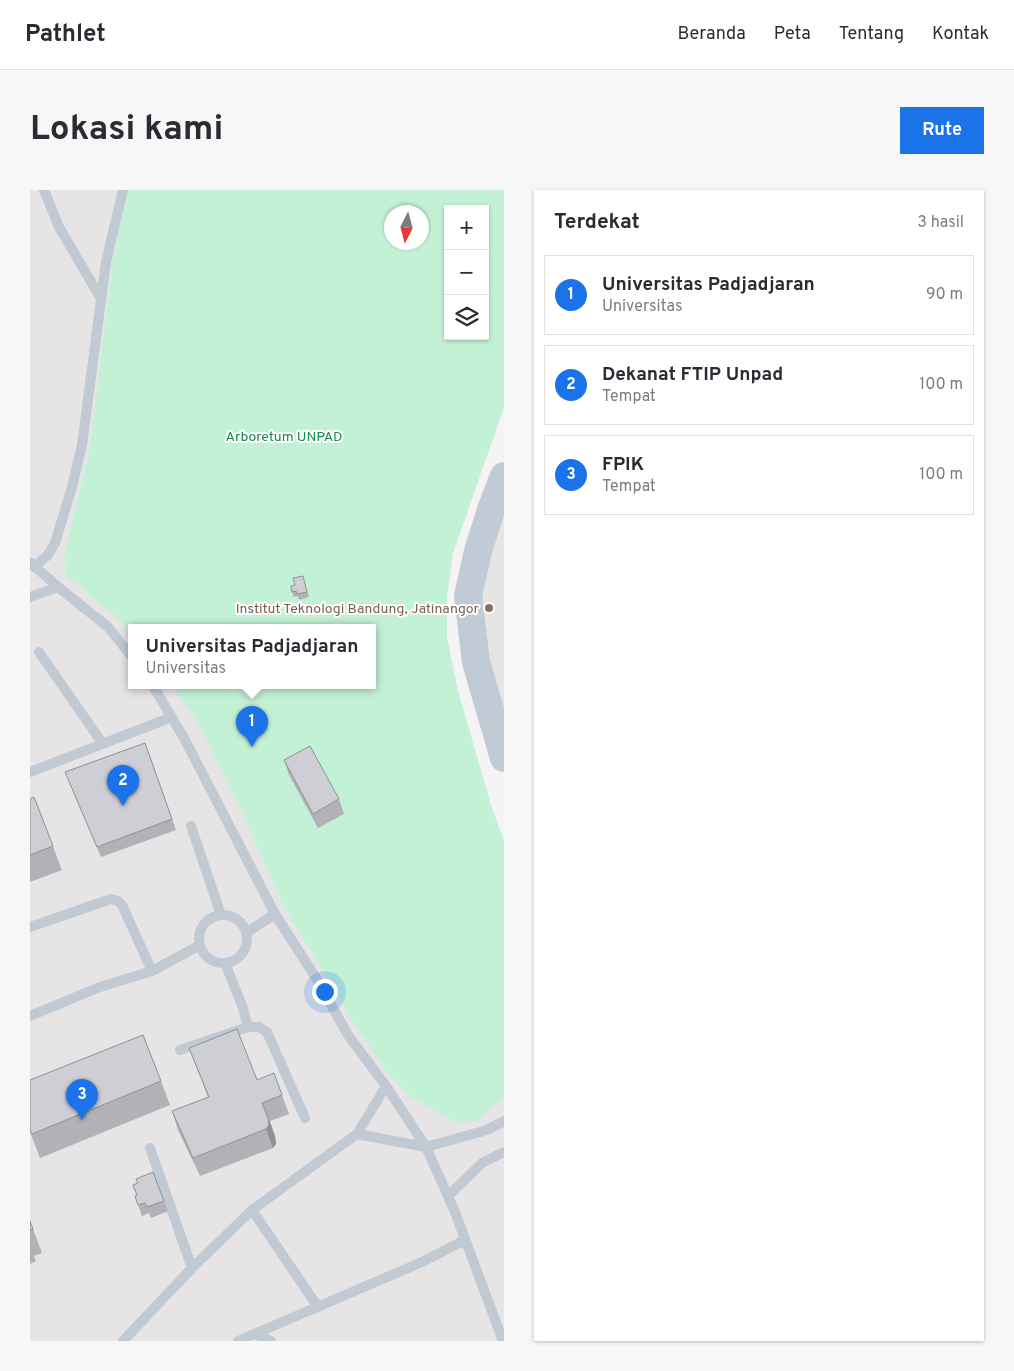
<!DOCTYPE html>
<html lang="id">
<meta charset="utf-8">
<style>
:root{--surface:#fff;--page:#f7f7f7;--text:#2b2b33;--muted:#7c7c81;--line:#e1e1e2;--accent:#1a73e8}
body{margin:0;font-family:Overpass,sans-serif;background:var(--page);color:var(--text)}
.controls{position:absolute;right:15px;top:15px;display:grid;overflow:hidden;border-radius:0px;box-shadow:0 1px 4px #0004}
.controls button{width:45px;height:45px;display:grid;place-items:center;padding:0;border:0;border-bottom:1px solid var(--line);background:var(--surface);color:var(--text);font:25px sans-serif}
.compass{position:absolute;left:354px;top:15px;width:45px;height:45px;border-radius:50%;background:var(--surface);box-shadow:0 1px 4px #0004;rotate:186deg}
.you{position:absolute;left:294px;top:801px;width:18px;height:18px;margin:-12px;border:4px solid #fff;border-radius:50%;background:#1a73e8;box-shadow:0 0 0 8px #1a73e833}
.badge{display:grid;place-items:center;width:32px;height:32px;border-radius:50%;background:var(--accent);color:#fff;font-size:16px;font-weight:700}
.pin{position:absolute;translate:-50% -41px;filter:drop-shadow(0 1px 2px #0008)}
.pin::after{content:'';position:absolute;top:26px;width:18px;height:15px;background:inherit;clip-path:polygon(0 0,100% 0,50% 100%)}
.popup{position:absolute;left:98px;top:434px;width:248px;height:65px;box-sizing:border-box;display:grid;place-content:center;border-radius:0px;background:var(--surface);filter:drop-shadow(0 1px 4px #0005);font-size:16px;white-space:nowrap;color:var(--muted)}
.popup b{font-size:19px;color:var(--text)}
.popup::after{content:'';position:absolute;left:50%;top:100%;margin-left:-10px;border:10px solid transparent;border-top-color:var(--surface)}
.list{margin:0;padding:0;list-style:none}
h2{display:flex;justify-content:space-between;align-items:center;height:65px;margin:0;padding:0 20px;font-size:21px}
h2 small{font-size:16px;font-weight:400;color:var(--muted)}
.list li{display:grid;grid-template-columns:32px 1fr auto;gap:15px;align-items:center;box-sizing:border-box;height:80px;margin:0 10px 10px;padding:0 10px;border:1px solid var(--line);border-radius:0px}
.list b{display:block;font-size:19px;white-space:nowrap}
.list p{margin:0;font-size:16px;white-space:nowrap;color:var(--muted)}
.list em{font-size:16px;font-style:normal;color:var(--muted)}
.icon{flex:none;width:28px;height:28px;fill:none;stroke:currentColor;stroke-width:2;stroke-linecap:round;stroke-linejoin:round}
.map{position:relative;flex:none;width:474px;height:1151px;overflow:hidden;border-radius:0px}
header{display:flex;align-items:center;gap:30px;box-sizing:border-box;height:70px;padding:0 25px;background:var(--surface);border-bottom:1px solid var(--line)}
header strong{font-size:24px}
nav{display:flex;gap:28px;margin-inline-start:auto;font-size:18px}
.intro{display:flex;align-items:center;justify-content:space-between;box-sizing:border-box;height:120px;padding:0 30px}
h1{margin:0;font-size:35px}
.button{padding:12px 22px;border-radius:0px;background:var(--accent);color:#fff;font-size:18px;font-weight:700}
main{display:flex;gap:30px;padding:0 30px}
aside{flex:1;background:var(--surface);border-radius:0px;box-shadow:0 1px 4px #0004}
.map>svg:first-child{display:block}
</style>
<header>
<strong>Pathlet</strong>
<nav><a>Beranda</a><a>Peta</a><a>Tentang</a><a>Kontak</a></nav>
</header>
<div class="intro"><h1>Lokasi kami</h1><a class="button">Rute</a></div>
<main>
<div class="map">
<svg width="474" height="1151" viewBox="0 0 474 1151">
<rect width="100%" height="100%" fill="#f5f3f3"/>
<path fill="#e6e4e5" fill-rule="evenodd" d="M0,0H474V217L423,363L417,406V448L428,501L460,612L474,652V1151H0ZM418,19H455V146H418ZM362,22H392V52H362ZM102,438H342V496H102Z
M474,303V534L448,435L453,357Z"/>
<path fill="#c3f1d5" fill-rule="evenodd" d="M98,0H474V217L423,363L417,406V448L428,501L460,612L474,652V908L462,916L447,931L425,932L381,907L361,887L322,831L281,760L254,717L211,620L167,531L143,496H342V438H102V445L87,428L37,386L34,366L60,257L83,68ZM418,19H455V146H418ZM362,22H392V52H362Z"/>
<g fill="none" stroke-linecap="round" stroke-linejoin="round">
<path stroke="#c1cad2" stroke-width="10" d="M14,0L29,37L70,107
M4,377L18,365L25,353L42,297L52,255L76,72L93,0
M28,397L78,437L102,467
M0,407L28,397L1,373
M9,462L73,554
M123,496L154,548L245,724L286,788L318,845L356,896L396,957L425,1022L473,1151
M0,582L142,527
M161,636L191,725
M169 749a24 24 0 1 1 48 0a24 24 0 1 1-48 0Z
M0,737L81,709L88,711L92,715L122,781L170,755
M216,743L245,724
M195,773L213,818L218,837H229L237,842L275,928
M0,826L70,797L122,781
M150,860L218,837
M327,944L396,957L457,940L474,931
M120,958L162,1078
M418,1006L452,973L474,962
M222,1020L288,1117
M225,1144L241,1151
M93,1151L162,1078L222,1020L327,944L356,896
M208,1151L392,1072L435,1050"/>
<path stroke="#c1cbd6" stroke-width="28" d="M474,286L462,317L448,361L438,406L446,472L474,568"/>
</g>
<path fill="#b0b2b7" d="M273,386L279,407L269,410L268,406L264,407L262,402L265,395Z
M115,553L146,640L71,667L35,582Z
M254,570L309,609L314,624L288,638L259,585Z
M4,607L32,680L0,692V609Z
M159,858L227,890L252,905L259,924L240,931L245,946L246,954L243,958L170,986L148,940L142,921L178,907Z
M0,890L131,891L140,915L10,968L0,942Z
M123,982L138,1021L121,1028L119,1023L112,1026L105,1006H107V993Z
M0,1031L12,1063L4,1066L6,1071L0,1074Z"/>
<path fill="#909195" d="M238,928L245,946L246,954L243,958L236,939Z"/>
<path fill="#cdcfd5" stroke="#909195" d="M273,386L277,402L267,404L266,401L262,402L261,396L265,395L263,388Z
M115,553L142,629L67,657L35,582Z
M280,556L309,609L283,624L254,570Z
M4,607L23,656L0,665V609Z
M207,839L227,890L244,883L252,905L232,913L238,928L239,935L236,939L163,968L142,921L179,907L159,858Z
M113,845L131,891L2,944L0,940V890Z
M123,982L134,1011L117,1017L115,1013L108,1015L105,1006L107,1005L103,995L108,993L106,989Z
M0,1031L3,1039L0,1040Z"/>
<circle fill="#8d6e63" stroke="#fff" stroke-width="2" cx="459" cy="418" r="5"/>
<g text-anchor="middle" stroke-width="4" stroke-linejoin="round" paint-order="stroke">
<g font-size="14" fill="#17864f" stroke="#fff">
<text x="254" y="251">Arboretum UNPAD</text>
</g>
<g font-size="14" fill="#785e54" stroke="#fff" text-anchor="end">
<text x="449" y="423">Institut Teknologi Bandung, Jatinangor</text>
</g>
</g>
</svg>
<div class="controls">
<button>+</button>
<button>−</button>
<button><svg class="icon" aria-label="layers" viewBox="0 0 24 24"><path d="M12 4l9 5-9 5-9-5zM3 14l9 5 9-5"/></svg></button>
</div>
<svg class="compass" viewBox="-18 -18 36 36"><path d="M0-13l5 13h-10z" fill="#e53935"/><path d="M0 13l5-13h-10z" fill="#7c7c81"/></svg>
<div class="you"></div>
<div class="pin badge" style="left:222px;top:557px">1</div>
<div class="popup"><b>Universitas Padjadjaran</b>Universitas</div>
<div class="pin badge" style="left:93px;top:616px">2</div>
<div class="pin badge" style="left:52px;top:930px">3</div>
</div>
<aside>
<h2>Terdekat<small>3 hasil</small></h2>
<ul class="list">
<li><span class="badge">1</span><div><b>Universitas Padjadjaran</b><p>Universitas</p></div><em>90 m</em></li>
<li><span class="badge">2</span><div><b>Dekanat FTIP Unpad</b><p>Tempat</p></div><em>100 m</em></li>
<li><span class="badge">3</span><div><b>FPIK</b><p>Tempat</p></div><em>100 m</em></li>
</ul>
</aside>
</main>
